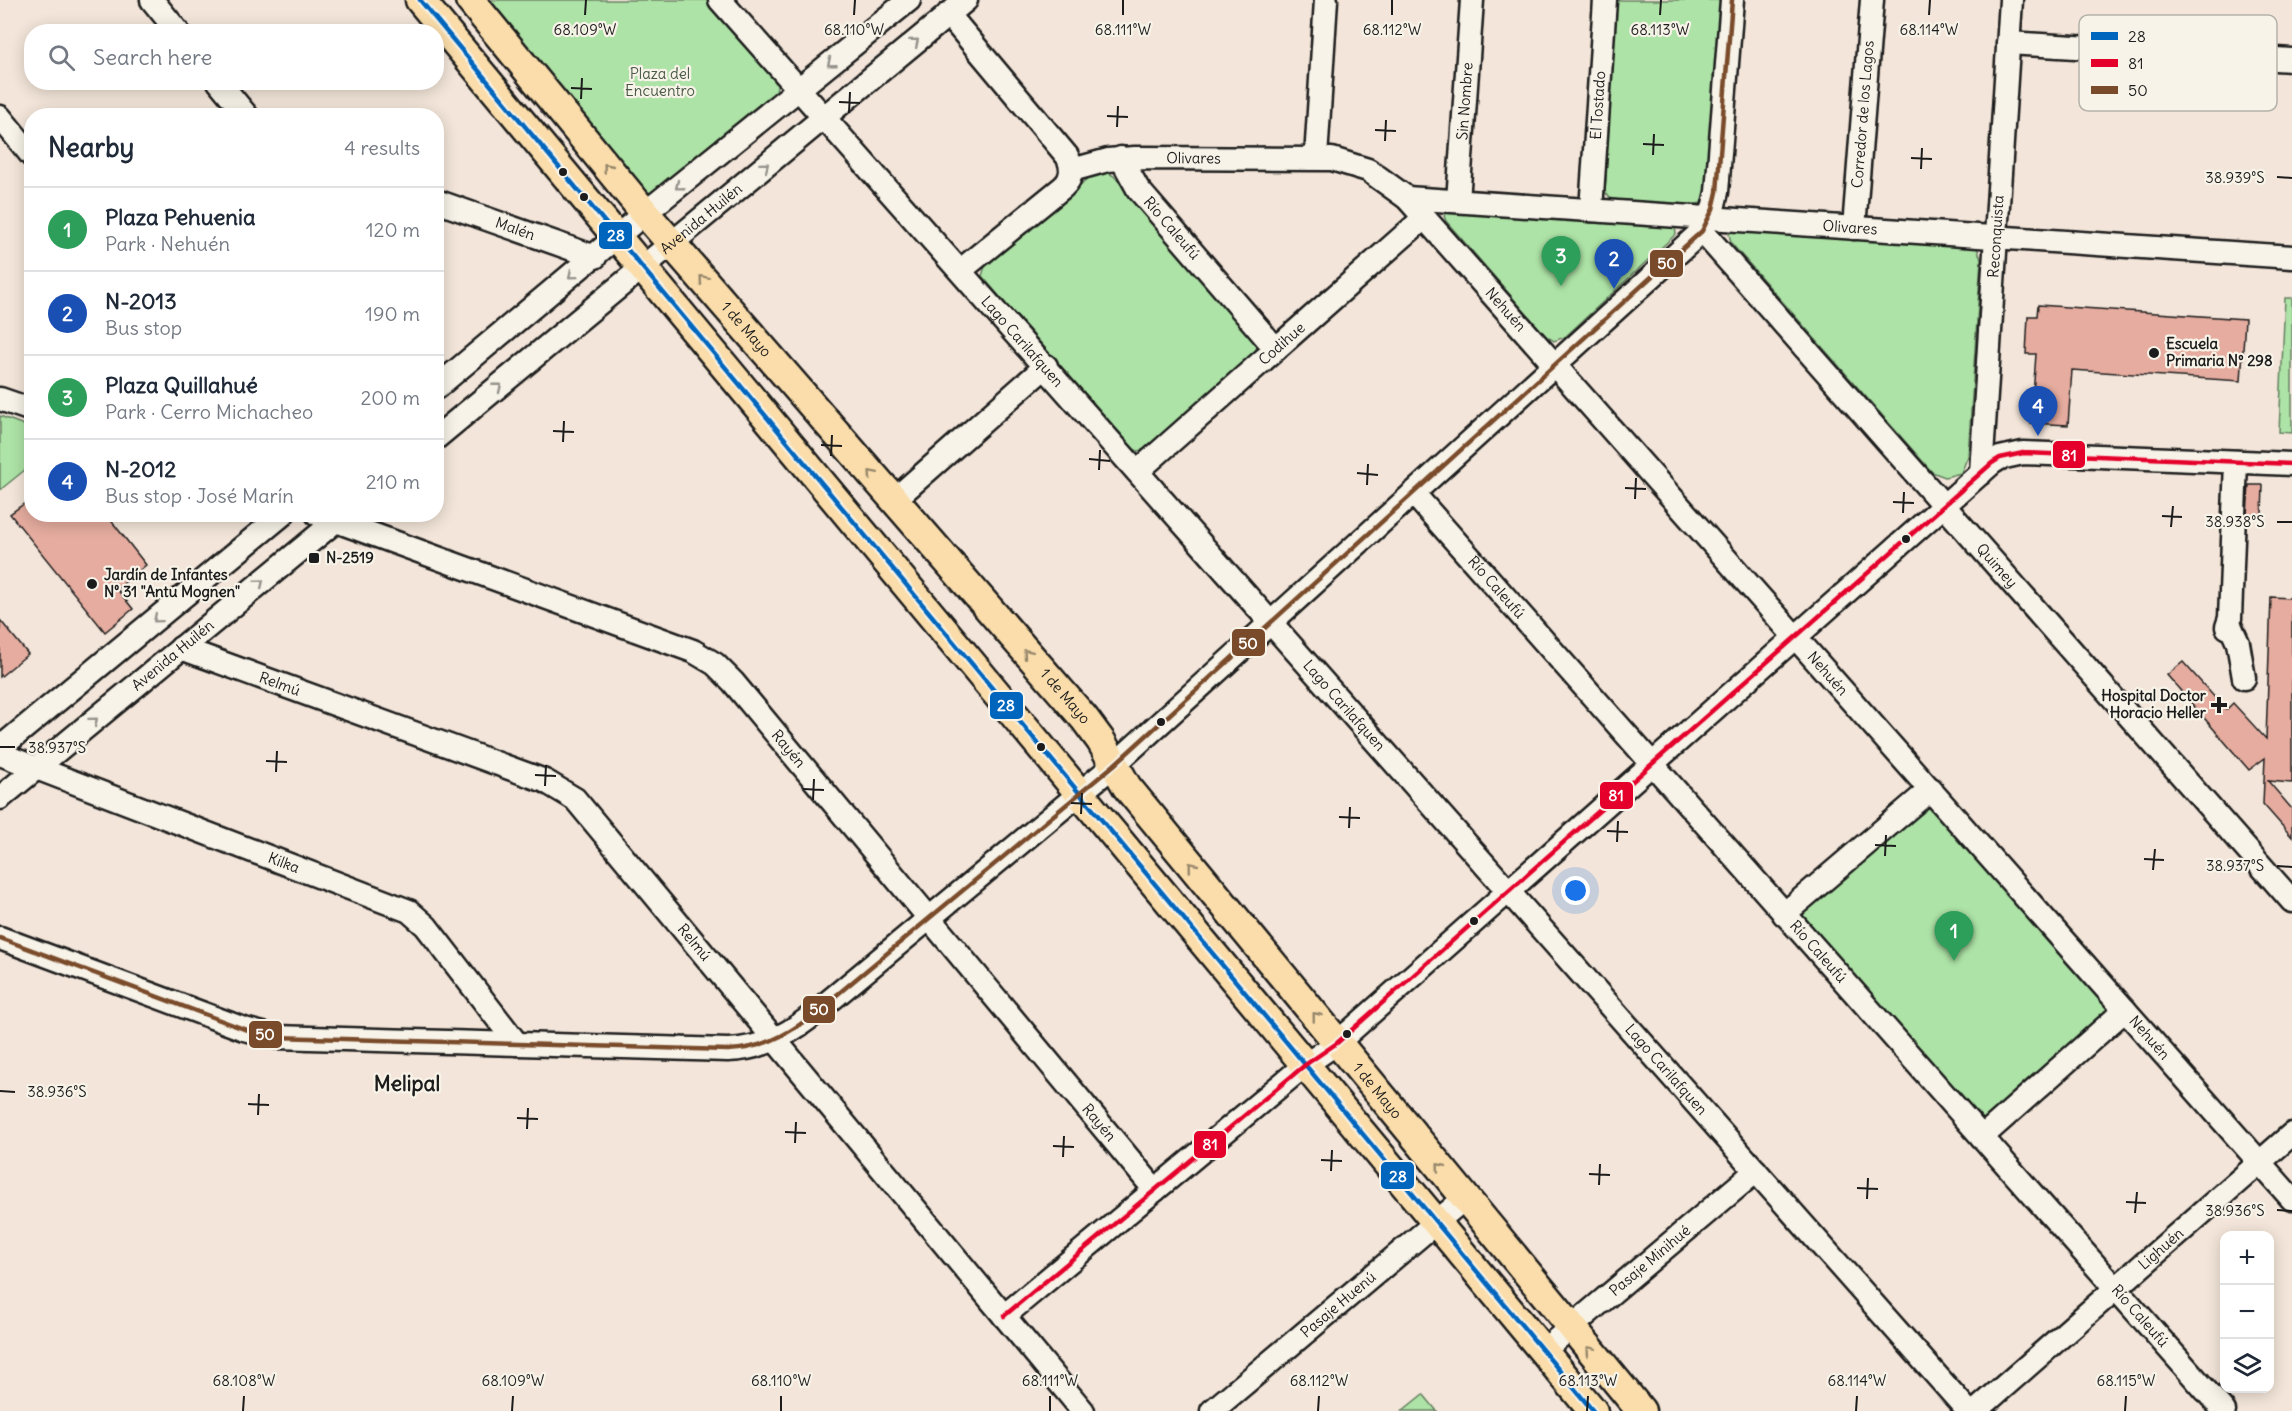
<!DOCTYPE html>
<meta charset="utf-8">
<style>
:root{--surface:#fff;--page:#f2f2f3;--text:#1f2937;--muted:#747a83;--line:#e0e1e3;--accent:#1c1c1c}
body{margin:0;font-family:Delius,sans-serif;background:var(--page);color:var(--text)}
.controls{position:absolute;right:18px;bottom:18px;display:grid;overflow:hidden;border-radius:12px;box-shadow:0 3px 15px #0003}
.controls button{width:54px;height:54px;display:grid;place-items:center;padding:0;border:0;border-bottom:2px solid var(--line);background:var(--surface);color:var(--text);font:30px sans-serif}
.you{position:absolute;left:1576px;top:891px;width:21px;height:21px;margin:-15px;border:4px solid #fff;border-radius:50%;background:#1a73e8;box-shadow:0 0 0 9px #1a73e833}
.badge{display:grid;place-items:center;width:39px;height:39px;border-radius:50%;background:var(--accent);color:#fff;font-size:20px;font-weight:700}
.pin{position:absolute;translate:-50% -50px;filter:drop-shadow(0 2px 3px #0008)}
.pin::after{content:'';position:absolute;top:32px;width:21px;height:18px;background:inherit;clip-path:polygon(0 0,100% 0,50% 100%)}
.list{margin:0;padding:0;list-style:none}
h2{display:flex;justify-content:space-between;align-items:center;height:78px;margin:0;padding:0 24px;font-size:26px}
h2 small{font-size:20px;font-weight:400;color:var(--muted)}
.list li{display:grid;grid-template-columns:39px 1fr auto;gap:18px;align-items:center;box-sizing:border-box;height:84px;padding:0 24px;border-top:2px solid var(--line)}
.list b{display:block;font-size:22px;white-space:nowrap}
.list p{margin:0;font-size:20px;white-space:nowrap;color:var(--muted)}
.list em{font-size:20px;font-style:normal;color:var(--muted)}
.icon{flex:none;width:33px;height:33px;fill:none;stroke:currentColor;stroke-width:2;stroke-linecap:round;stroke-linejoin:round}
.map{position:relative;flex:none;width:2292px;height:1411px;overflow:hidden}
.search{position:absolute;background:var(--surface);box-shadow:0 3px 15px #0003;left:24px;top:24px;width:420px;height:66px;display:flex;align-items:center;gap:15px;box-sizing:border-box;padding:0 21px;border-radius:24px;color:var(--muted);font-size:22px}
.panel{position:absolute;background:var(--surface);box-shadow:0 3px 15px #0003;left:24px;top:108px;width:420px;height:414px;border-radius:24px}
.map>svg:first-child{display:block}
</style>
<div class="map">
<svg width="2292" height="1411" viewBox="0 0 2292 1411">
<rect width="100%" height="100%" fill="#f3e5d9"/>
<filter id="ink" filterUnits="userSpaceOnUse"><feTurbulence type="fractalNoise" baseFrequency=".0167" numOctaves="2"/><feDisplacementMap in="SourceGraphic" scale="12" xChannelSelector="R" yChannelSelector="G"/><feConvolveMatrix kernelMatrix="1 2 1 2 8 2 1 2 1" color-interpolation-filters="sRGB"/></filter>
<g filter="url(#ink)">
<path fill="#ade3a6" stroke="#648061" stroke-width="1.5" d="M484,0H708L773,77L777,86L775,96L655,193L645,192Z
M1616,0H1720L1707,192L1701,203L1691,205L1619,200L1610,198L1605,192Z
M1105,171L1114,176L1253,336L1257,346L1254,356L1148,448L1138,451L1129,447L982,276L986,263L1095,173Z
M1447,211L1675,227L1676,234L1565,337L1554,341L1546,336L1446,221L1444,216Z
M1734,230L1977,248L1981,259L1968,456L1961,473L1945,477L1932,472L1731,243L1729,234Z
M2285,298H2292V433L2279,432Z
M0,416L32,428L31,465L0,490Z
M1927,806H1930L2107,1006L2106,1013L1984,1120L1980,1119L1803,918V911Z
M1423,1394L1437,1411H1402Z"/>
<path fill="#e5ac9f" stroke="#1c1c1c" stroke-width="1.5" d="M2038,305L2245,319L2241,381L2072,370L2068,425L2031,423L2036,354H2026L2028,316H2037Z
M2249,485H2263L2262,515H2247Z
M32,498V514H106L146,565L117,589L133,609L105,632L10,514Z
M2271,597L2292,598V783L2268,781L2292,809V837L2263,804L2265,758L2249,770L2167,675L2183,662L2226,710L2233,703L2266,739Z
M0,620L28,654L0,677Z"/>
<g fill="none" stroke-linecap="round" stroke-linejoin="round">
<g stroke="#1c1c1c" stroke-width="27">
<g id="minor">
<path d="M152,0L178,32"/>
<path id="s1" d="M720,0L1968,1411"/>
<path d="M948,14L1067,156C1073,167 1073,178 1063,187L961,270"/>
<path d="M2008,43L2292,60"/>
<path d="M219,82L247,116"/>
<path d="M0,117L32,156"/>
<path id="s2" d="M1121,158L1138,189L1276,349"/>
<path d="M1316,158L1326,0"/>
<path id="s3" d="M1072,170L1108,160L1135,158L1332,159L1368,170L1407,198L2292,1199"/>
<path id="s4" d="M1407,198L2292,257"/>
<path id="s5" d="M436,201L595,257"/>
<path id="s6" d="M1458,201L1472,0"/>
<path id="s7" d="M1591,210L1605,0"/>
<path id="s8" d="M1854,228L1872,0"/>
<path id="s9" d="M1702,231L2292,901"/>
<path d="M436,388L645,213L909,0"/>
<path d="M0,399L32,410"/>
<path id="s10" d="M436,438L966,0"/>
<path id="s11" d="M1138,471L1425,217"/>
<path id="s12" d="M1981,473L2011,0"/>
<path id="s13" d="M1413,493L2224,1411"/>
<path d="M894,500L1046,366"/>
<path id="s14" d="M317,514L693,651L715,664L733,682L1155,1190"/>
<path d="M2229,623L2238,643L2244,678"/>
<path d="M2227,627L2230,618L2236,462"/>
<path id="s15" d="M181,648L545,781L575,799L1083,1411"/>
<path d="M0,748L283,514"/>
<path id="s16" d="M0,754L409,911L426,926L517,1044"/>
<path id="s17" d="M0,798L344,514"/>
<path d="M1784,914L1931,789"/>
<path d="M0,938L244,1029L275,1037L728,1050C759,1049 784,1037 809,1018L1114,765L1702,231L1713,209L1717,192L1732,0"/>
<path d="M1982,1137L2125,1010"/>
<path d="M1004,1316L1305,1065L1337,1043L1992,463L2000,458L2023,453L2292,464"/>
<path id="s18" d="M1543,1351L1756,1171"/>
<path id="s19" d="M1212,1411L1465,1198"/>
<path id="s20" d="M1976,1411L2292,1134"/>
</g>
</g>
<g stroke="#1c1c1c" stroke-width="33">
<g id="major">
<path d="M420,0L1593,1411"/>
<path id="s21" d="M470,0L645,213L1084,718L1101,741L1127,787L1641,1411"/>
</g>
</g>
<use href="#minor" stroke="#f7f3e8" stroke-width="22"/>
<use href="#major" stroke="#faddab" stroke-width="28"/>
<g stroke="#f7f3e8" stroke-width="9">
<path id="bus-1" d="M420,0L1593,1411"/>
</g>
<g stroke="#f7f3e8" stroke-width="9">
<path id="bus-2" d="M1004,1316L1305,1065L1337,1043L1992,463L2000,458L2023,453L2292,464"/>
</g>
<g stroke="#f7f3e8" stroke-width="9">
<path id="bus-3" d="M0,938L244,1029L275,1037L728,1050C759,1049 784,1037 809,1018L1114,765L1702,231L1713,209L1717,192L1732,0"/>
</g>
<use href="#bus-1" stroke="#0065bd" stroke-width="4.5"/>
<use href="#bus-2" stroke="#e4002b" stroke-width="4.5"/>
<use href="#bus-3" stroke="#7a4b2a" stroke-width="4.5"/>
</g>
<defs><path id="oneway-chevron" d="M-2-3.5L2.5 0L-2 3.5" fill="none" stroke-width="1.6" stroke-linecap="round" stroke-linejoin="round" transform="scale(1.5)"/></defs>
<g stroke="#94928c">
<use href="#oneway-chevron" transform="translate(915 42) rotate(-40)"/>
<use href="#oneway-chevron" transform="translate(831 63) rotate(141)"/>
<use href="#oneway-chevron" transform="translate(765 166) rotate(-40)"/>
<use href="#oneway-chevron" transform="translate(679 186) rotate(141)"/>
<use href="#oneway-chevron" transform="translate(572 275) rotate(140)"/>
<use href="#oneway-chevron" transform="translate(498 387) rotate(-39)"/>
<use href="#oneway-chevron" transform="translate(260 583) rotate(-39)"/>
<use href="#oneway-chevron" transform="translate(157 619) rotate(140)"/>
<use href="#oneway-chevron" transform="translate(94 721) rotate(-40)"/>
</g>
<g stroke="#96866b">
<use href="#oneway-chevron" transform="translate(607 167) rotate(-129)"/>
<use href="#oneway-chevron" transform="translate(703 279) rotate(-131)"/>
<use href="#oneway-chevron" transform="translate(872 474) rotate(-131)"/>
<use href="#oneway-chevron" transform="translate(1027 653) rotate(-131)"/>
<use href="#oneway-chevron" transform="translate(1192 866) rotate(-129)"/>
<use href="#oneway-chevron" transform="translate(1316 1016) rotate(-129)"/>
<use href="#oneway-chevron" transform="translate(1440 1167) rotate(-130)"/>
<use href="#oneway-chevron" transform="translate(1590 1350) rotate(-130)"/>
</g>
</g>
<path fill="none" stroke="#1c1c1c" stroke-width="2" d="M585,15L586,0M854,15L855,0M1123,15V0M1392,15V0M1660,15L1661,0M1929,15L1930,0M571,88L592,89M581,99L582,78M839,102L860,103M849,113L850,92M1107,116L1128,117M1117,127L1118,106M1375,130L1396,131M1385,141L1386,120M1643,144L1664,145M1653,155L1654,134M1911,158L1932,159M1921,169L1922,148M2277,177L2292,178M553,431L574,432M563,442L564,421M821,445L842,446M831,456L832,435M1089,459L1110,461M1099,470L1100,450M1357,473L1378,475M1367,485L1368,464M1625,488L1646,489M1635,499L1636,478M1893,502L1914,503M1903,513L1904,492M2162,516L2182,517M2277,522H2292M2171,527L2173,506M0,747H15M266,761L287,762M276,772L277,751M535,775L556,776M545,786L546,765M803,789L824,790M813,800L814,779M1071,803L1092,804M1081,814L1082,793M1339,817L1360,818M1349,828L1350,807M1607,831L1628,832M1617,842L1618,821M1875,845L1896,846M1885,856L1886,835M2144,859L2164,860M2277,866L2292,867M2153,870L2155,849M0,1091L15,1092M248,1104L269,1105M258,1115L259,1094M517,1118L538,1119M527,1129L528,1108M785,1132L806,1133M795,1143L796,1122M1053,1146L1074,1147M1063,1157L1064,1136M1321,1160L1342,1161M1331,1171L1332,1150M1589,1174L1610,1175M1599,1185L1600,1164M1857,1188L1878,1189M1867,1199L1868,1178M2126,1202L2146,1203M2277,1210L2292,1211M2135,1213L2137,1192M243,1411L244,1396M512,1411L513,1396M781,1411V1396M1050,1411V1396M1318,1411L1319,1396M1587,1411L1588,1396M1856,1411L1857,1396M2125,1411L2126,1396"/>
<g fill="#1c1c1c" stroke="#f7f3e8" stroke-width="2">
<circle cx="563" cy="172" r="5"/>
<circle cx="584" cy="197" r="5"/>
<circle cx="2154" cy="353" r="6"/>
<circle cx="1906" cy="539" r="5"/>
<rect x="308" y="552" width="12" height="12" rx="3"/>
<circle cx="92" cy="584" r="6"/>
<path d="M2216 696h6v6h6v6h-6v6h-6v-6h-6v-6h6z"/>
<circle cx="1161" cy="722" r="5"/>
<circle cx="1041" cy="747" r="5"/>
<circle cx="1474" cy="921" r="5"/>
<circle cx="1347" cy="1034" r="5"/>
</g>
<g text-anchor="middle" stroke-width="4.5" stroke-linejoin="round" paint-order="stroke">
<g font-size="15" fill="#485845" stroke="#f7f3e8">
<text x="660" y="79">Plaza del<tspan x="660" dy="17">Encuentro</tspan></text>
</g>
<g font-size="15" fill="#1c1c1c" stroke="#f7f3e8">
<text dy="5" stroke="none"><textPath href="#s6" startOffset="100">Sin Nombre</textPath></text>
<text dy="5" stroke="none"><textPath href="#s7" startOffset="105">El Tostado</textPath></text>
<text dy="5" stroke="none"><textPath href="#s8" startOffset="114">Corredor de los Lagos</textPath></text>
<text dy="5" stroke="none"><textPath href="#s3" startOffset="123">Olivares</textPath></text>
<text dy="5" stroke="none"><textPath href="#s10" startOffset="344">Avenida Huilén</textPath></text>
<text dy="5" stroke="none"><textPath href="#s2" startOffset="87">Río Caleufú</textPath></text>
<text dy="5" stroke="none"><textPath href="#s4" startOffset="444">Olivares</textPath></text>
<text dy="5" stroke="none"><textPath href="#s5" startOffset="84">Malén</textPath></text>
<text dy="5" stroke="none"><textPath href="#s12" startOffset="237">Reconquista</textPath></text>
<text dy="5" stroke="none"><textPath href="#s3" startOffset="496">Nehuén</textPath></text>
<text dy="5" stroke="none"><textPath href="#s21" startOffset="430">1 de Mayo</textPath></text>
<text dy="5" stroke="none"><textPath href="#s1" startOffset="456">Lago Carilafquen</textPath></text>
<text dy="5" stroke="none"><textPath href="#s11" startOffset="192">Codihue</textPath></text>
<text dy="5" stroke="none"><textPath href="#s9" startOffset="446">Quimey</textPath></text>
<text dy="5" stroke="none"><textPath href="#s13" startOffset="126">Río Caleufú</textPath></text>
<text dy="5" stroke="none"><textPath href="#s17" startOffset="224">Avenida Huilén</textPath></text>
<text dy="5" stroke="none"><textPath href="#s3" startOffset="982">Nehuén</textPath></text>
<text dy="5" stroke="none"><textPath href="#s15" startOffset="105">Relmú</textPath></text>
<text dy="5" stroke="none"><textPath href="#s21" startOffset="916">1 de Mayo</textPath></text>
<text dy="5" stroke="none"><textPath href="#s1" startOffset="942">Lago Carilafquen</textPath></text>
<text dy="5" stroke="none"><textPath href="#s14" startOffset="538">Rayén</textPath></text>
<text dy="5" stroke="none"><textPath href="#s16" startOffset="304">Kilka</textPath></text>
<text dy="5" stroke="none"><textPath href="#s15" startOffset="609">Relmú</textPath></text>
<text dy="5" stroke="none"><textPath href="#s13" startOffset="612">Río Caleufú</textPath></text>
<text dy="5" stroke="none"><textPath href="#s3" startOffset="1468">Nehuén</textPath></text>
<text dy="5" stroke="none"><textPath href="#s1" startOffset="1428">Lago Carilafquen</textPath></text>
<text dy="5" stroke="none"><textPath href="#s21" startOffset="1420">1 de Mayo</textPath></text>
<text dy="5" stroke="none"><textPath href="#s14" startOffset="1024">Rayén</textPath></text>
<text dy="5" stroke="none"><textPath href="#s20" startOffset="246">Lighuén</textPath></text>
<text dy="5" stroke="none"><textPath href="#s18" startOffset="140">Pasaje Minihué</textPath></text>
<text dy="5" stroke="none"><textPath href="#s19" startOffset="165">Pasaje Huenú</textPath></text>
<text dy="5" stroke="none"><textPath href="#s13" startOffset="1098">Río Caleufú</textPath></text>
</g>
<g font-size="15" font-weight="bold" fill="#1c1c1c" stroke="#f7f3e8" text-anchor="start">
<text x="2166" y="349">Escuela<tspan x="2166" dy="17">Primaria Nº 298</tspan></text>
<text x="326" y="563">N-2519</text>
<text x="104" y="580">Jardín de Infantes<tspan x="104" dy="17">N° 31 "Antu Mognen"</tspan></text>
<text x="2206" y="701" text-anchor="end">Hospital Doctor<tspan x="2206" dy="17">Horacio Heller</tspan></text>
</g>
<g font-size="21" font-weight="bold" fill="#1c1c1c" stroke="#f7f3e8">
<text x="407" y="1091">Melipal</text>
</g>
</g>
<rect x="2079" y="15" width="198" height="96" rx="9" fill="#f7f3e8" stroke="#b5b2ab" stroke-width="1.5"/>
<rect x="2091" y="32" width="27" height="8" fill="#0065bd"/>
<rect x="2091" y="59" width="27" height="8" fill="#e4002b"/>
<rect x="2091" y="86" width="27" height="8" fill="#7a4b2a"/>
<g font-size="16" fill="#1c1c1c">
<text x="2128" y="42">28</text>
<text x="2128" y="69">81</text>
<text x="2128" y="96">50</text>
</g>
<g font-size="15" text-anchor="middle" fill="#1c1c1c" stroke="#f7f3e8" stroke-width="4.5" stroke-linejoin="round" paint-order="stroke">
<text x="585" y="35">68.109°W</text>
<text x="854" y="35">68.110°W</text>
<text x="1123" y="35">68.111°W</text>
<text x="1392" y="35">68.112°W</text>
<text x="1660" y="35">68.113°W</text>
<text x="1929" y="35">68.114°W</text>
<text x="2235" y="183">38.939°S</text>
<text x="2235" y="527">38.938°S</text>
<text x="57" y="753">38.937°S</text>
<text x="2235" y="871">38.937°S</text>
<text x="57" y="1097">38.936°S</text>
<text x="2235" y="1216">38.936°S</text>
<text x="244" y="1386">68.108°W</text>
<text x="513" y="1386">68.109°W</text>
<text x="781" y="1386">68.110°W</text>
<text x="1050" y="1386">68.111°W</text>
<text x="1319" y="1386">68.112°W</text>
<text x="1588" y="1386">68.113°W</text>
<text x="1857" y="1386">68.114°W</text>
<text x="2126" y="1386">68.115°W</text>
</g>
<g stroke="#f7f3e8" stroke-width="2">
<rect x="598" y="221" width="35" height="29" rx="6" fill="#0065bd"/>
<rect x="1649" y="249" width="35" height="29" rx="6" fill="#7a4b2a"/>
<rect x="2052" y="440" width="34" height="29" rx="6" fill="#e4002b"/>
<rect x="1231" y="628" width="35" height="29" rx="6" fill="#7a4b2a"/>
<rect x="989" y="691" width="35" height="29" rx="6" fill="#0065bd"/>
<rect x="1599" y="781" width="35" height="29" rx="6" fill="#e4002b"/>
<rect x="802" y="995" width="34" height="29" rx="6" fill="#7a4b2a"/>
<rect x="248" y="1020" width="35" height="29" rx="6" fill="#7a4b2a"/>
<rect x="1193" y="1130" width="34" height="29" rx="6" fill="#e4002b"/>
<rect x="1380" y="1161" width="35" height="29" rx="6" fill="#0065bd"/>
</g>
<g font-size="16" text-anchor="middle" font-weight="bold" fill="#fff">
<text x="616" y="241">28</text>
<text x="1667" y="269">50</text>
<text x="2069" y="461">81</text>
<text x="1248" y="649">50</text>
<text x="1006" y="711">28</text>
<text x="1616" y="801">81</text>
<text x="819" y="1015">50</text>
<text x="265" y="1040">50</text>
<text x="1210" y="1150">81</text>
<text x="1398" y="1182">28</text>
</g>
</svg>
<div class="controls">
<button>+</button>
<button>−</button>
<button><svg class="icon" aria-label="layers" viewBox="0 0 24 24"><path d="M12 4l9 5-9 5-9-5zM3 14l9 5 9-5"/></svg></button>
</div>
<div class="you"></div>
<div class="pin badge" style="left:1954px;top:961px;background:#2e9e5b">1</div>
<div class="pin badge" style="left:1614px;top:289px;background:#1a4fb4">2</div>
<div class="pin badge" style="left:1561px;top:286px;background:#2e9e5b">3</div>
<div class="pin badge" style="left:2038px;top:436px;background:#1a4fb4">4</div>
<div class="search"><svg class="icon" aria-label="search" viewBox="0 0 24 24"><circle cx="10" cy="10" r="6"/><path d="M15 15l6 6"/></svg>Search here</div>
<section class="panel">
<h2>Nearby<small>4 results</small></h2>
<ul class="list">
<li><span class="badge" style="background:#2e9e5b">1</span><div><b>Plaza Pehuenia</b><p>Park · Nehuén</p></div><em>120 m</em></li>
<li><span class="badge" style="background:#1a4fb4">2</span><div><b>N-2013</b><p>Bus stop</p></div><em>190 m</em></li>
<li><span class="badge" style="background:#2e9e5b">3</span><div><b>Plaza Quillahué</b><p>Park · Cerro Michacheo</p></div><em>200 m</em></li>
<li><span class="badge" style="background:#1a4fb4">4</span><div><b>N-2012</b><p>Bus stop · José Marín</p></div><em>210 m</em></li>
</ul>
</section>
</div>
